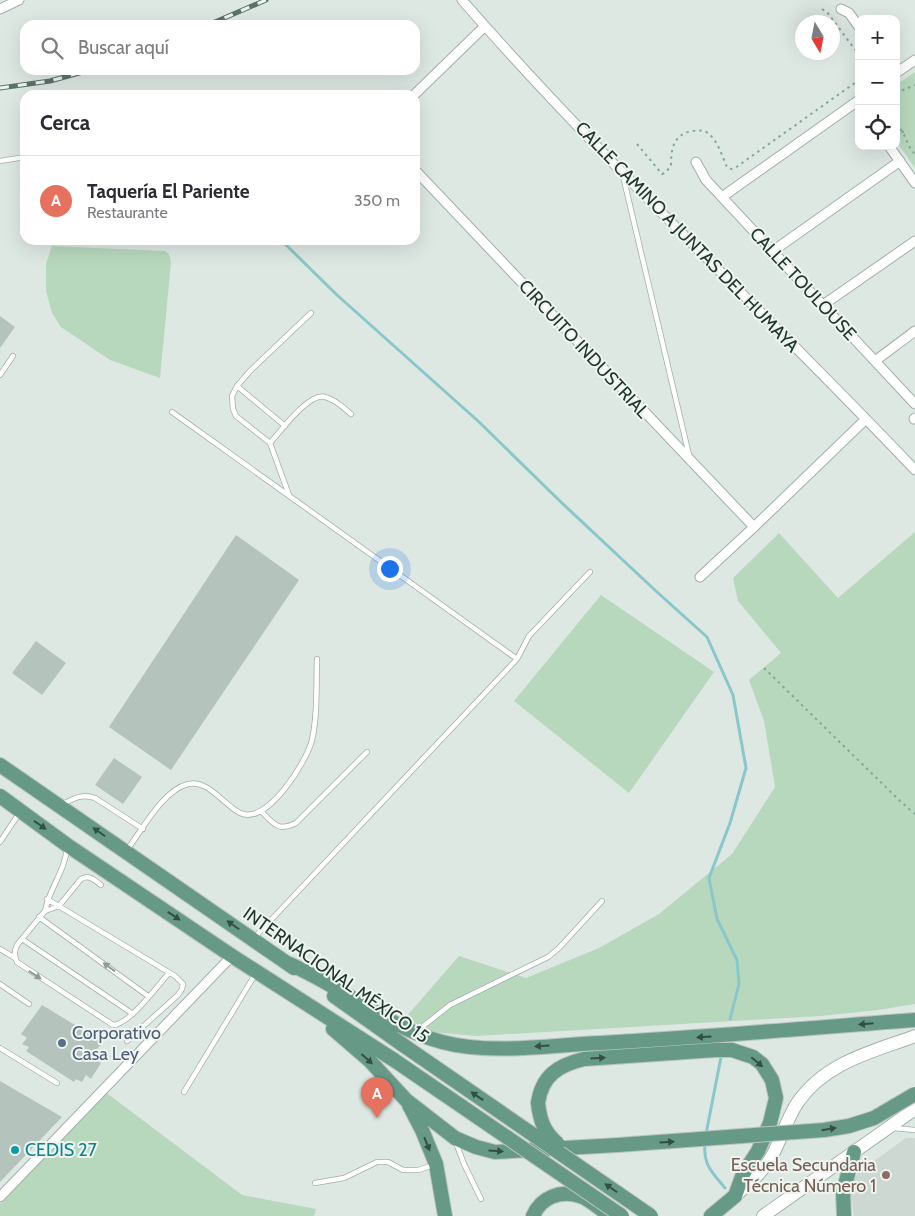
<!DOCTYPE html>
<html lang="es">
<meta charset="utf-8">
<style>
:root{--surface:#fff;--page:#f2f2f3;--text:#2b2b33;--muted:#7c7c81;--line:#e1e1e2;--accent:#e6715e}
body{margin:0;font-family:Cabin,sans-serif;background:var(--page);color:var(--text)}
.controls{position:absolute;right:15px;top:15px;display:grid;overflow:hidden;border-radius:10px;box-shadow:0 5px 20px #0002}
.controls button{width:45px;height:45px;display:grid;place-items:center;padding:0;border:0;border-bottom:1px solid var(--line);background:var(--surface);color:var(--text);font:25px sans-serif}
.compass{position:absolute;left:795px;top:15px;width:45px;height:45px;border-radius:50%;background:var(--surface);box-shadow:0 5px 20px #0002;rotate:170deg}
.you{position:absolute;left:389px;top:568px;width:18px;height:18px;margin:-12px;border:4px solid #fff;border-radius:50%;background:#1a73e8;box-shadow:0 0 0 8px #1a73e833}
.badge{display:grid;place-items:center;width:32px;height:32px;border-radius:50%;background:var(--accent);color:#fff;font-size:16px;font-weight:700}
.pin{position:absolute;translate:-50% -41px;filter:drop-shadow(0 1px 2px #0008)}
.pin::after{content:'';position:absolute;top:26px;width:18px;height:15px;background:inherit;clip-path:polygon(0 0,100% 0,50% 100%)}
.list{margin:0;padding:0;list-style:none}
h2{display:flex;justify-content:space-between;align-items:center;height:65px;margin:0;padding:0 20px;font-size:21px}
h2 small{font-size:16px;font-weight:400;color:var(--muted)}
.list li{display:grid;grid-template-columns:32px 1fr auto;gap:15px;align-items:center;box-sizing:border-box;height:90px;padding:0 20px;border-top:1px solid var(--line)}
.list b{display:block;font-size:19px;white-space:nowrap}
.list p{margin:0;font-size:16px;white-space:nowrap;color:var(--muted)}
.list em{font-size:16px;font-style:normal;color:var(--muted)}
.icon{flex:none;width:28px;height:28px;fill:none;stroke:currentColor;stroke-width:2;stroke-linecap:round;stroke-linejoin:round}
.map{position:relative;flex:none;width:915px;height:1216px;overflow:hidden}
.search{position:absolute;background:var(--surface);box-shadow:0 5px 20px #0002;left:20px;top:20px;width:400px;height:55px;display:flex;align-items:center;gap:12px;box-sizing:border-box;padding:0 18px;border-radius:15px;color:var(--muted);font-size:19px}
.panel{position:absolute;background:var(--surface);box-shadow:0 5px 20px #0002;left:20px;top:90px;width:400px;height:155px;border-radius:15px}
.map>svg:first-child{display:block}
</style>
<div class="map">
<svg width="915" height="1216" viewBox="0 0 915 1216">
<rect width="100%" height="100%" fill="#dee8e3"/>
<path fill="#ccd8d1" d="M906,1138H915V1216H854L851,1195L853,1180L860,1171Z"/>
<path fill="#b8d8bd" d="M915,72V168L896,141V85Z
M52,246L165,251L169,254L171,263L160,378L110,360L61,327L52,313L46,291V264Z
M915,532V1004L878,1010L821,1016L476,1036L432,1032L405,1018L459,956L526,978L599,948L659,914L732,854L775,787L764,721L749,680L781,653L738,601L733,578L779,533L838,598Z
M601,595L714,672L629,793L514,701Z
M104,1091L242,1195L316,1209L314,1216H0V1204Z"/>
<g fill="none" stroke-linecap="round" stroke-linejoin="round">
<path stroke="#89c7ca" stroke-width="3" d="M281,240L337,295L478,421L563,504L657,592L707,637L733,695L746,768L730,823L709,878L717,919L737,960L739,984L730,1019
M706,1134L721,1057
M705,1142C703,1165 711,1171 725,1188"/>
</g>
<path fill="#b4c3bb" d="M0,316L15,327L0,348Z
M236,535L299,580L171,770L109,727Z
M36,641L66,663L42,695L12,673Z
M114,758L142,777L123,804L95,785Z
M42,1005L103,1042L97,1049L102,1053L97,1061L101,1063L91,1079L86,1075L82,1082L76,1079L74,1082L26,1051L29,1047L22,1044L27,1038L21,1034Z
M0,1081L62,1117L0,1182Z"/>
<g fill="none" stroke-linecap="round" stroke-linejoin="round">
<g stroke="#a2afa9" stroke-width="6">
<path id="service" d="M0,161L25,157
M623,176L689,455
M0,375L13,356
M237,386L285,426
M172,412L517,659L254,938
M270,443C280,432 309,392 325,397C335,399 344,408 351,414
M289,495L270,443L236,416L233,409L232,396L237,386L250,371L311,313
M517,659L529,636L590,572
M61,805C73,799 82,793 95,798L143,829
M261,811C274,824 278,832 296,823L367,752
M0,842L20,812
M127,850C142,830 163,790 188,784C208,779 224,805 240,813C267,826 307,761 312,740C318,714 316,685 317,659
M101,885C94,880 89,874 81,879L59,906L45,911L17,945C14,951 14,956 17,962L113,1025C129,1025 158,985 169,973
M47,899L175,976L183,984L182,989L178,995L127,1041
M45,911C49,889 65,871 67,848
M39,917L148,996
M22,939L133,1014
M0,949L15,958
M0,984L29,1004
M417,1031L450,1005L548,957L559,948L602,901
M0,1048L57,1083
M184,1092L256,973
M893,1128L915,1130
M456,1143L464,1164L481,1199
M315,1183L344,1178L377,1162H388L403,1170H418L434,1165"/>
</g>
<g stroke="#a2afa9" stroke-width="11">
<path id="minor" d="M462,0C605,164 765,312 915,470
M0,9L19,0
M841,9L849,13L859,27
M896,73L915,60
M414,95L485,26
M889,146L915,183
M696,162L706,180L915,404
M415,170L754,527L700,577
M722,197L859,100
M773,251L900,161
M823,305L915,241
M875,361L915,331
M914,419L915,418
M754,527L866,419
M0,1197L232,956"/>
</g>
<g stroke="#9eb3a9" stroke-width="14">
<path id="secondary" d="M735,1196C750,1183 764,1171 773,1154C782,1137 787,1118 798,1102C826,1062 872,1052 915,1036
M763,1216L915,1109"/>
</g>
<g stroke="#bcc3c0" stroke-width="16">
<path id="primary" d="M0,765L294,968
M0,796L67,845L232,956L394,1060
M287,963C341,985 386,1027 442,1042C491,1055 551,1045 601,1043C706,1037 810,1028 915,1020
M334,996L403,1045
M333,1029L370,1061L406,1100L455,1138L476,1147L495,1152L618,1145
M538,1103C542,1075 559,1065 584,1059L716,1050H732L753,1057L762,1064L772,1080L776,1098L770,1123L758,1151L743,1174L735,1196L711,1216
M409,1105L422,1130L436,1164L445,1216
M533,1216C541,1197 560,1190 580,1196C590,1199 601,1210 610,1216
M844,1216L843,1192L854,1152"/>
</g>
<path stroke="#81a998" stroke-width="2" stroke-dasharray="2.5 4" stroke-linecap="butt" d="M822,9L827,12L859,55
M896,93L915,85
M896,124C907,134 906,146 915,154
M896,136L904,131
M637,144L662,174L665,173L671,166C671,149 673,134 693,131C698,130 703,130 708,133C718,141 722,156 727,167L731,169L735,168L859,80
M764,668L900,801L915,814"/>
<use href="#service" stroke="#fff" stroke-width="4.5"/>
<use href="#minor" stroke="#fff" stroke-width="9"/>
<use href="#secondary" stroke="#fff" stroke-width="12"/>
<use href="#primary" stroke="#669a87" stroke-width="14"/>
<g stroke="#5b726a" stroke-width="5">
<path id="rail" d="M208,25L266,0
M0,88L50,81L90,70"/>
</g>
<use href="#rail" stroke="#eef5f1" stroke-width="3" stroke-dasharray="9" stroke-linecap="butt"/>
<g stroke="#bcc3c0" stroke-width="16" stroke-linecap="butt">
<path id="primary-bridge" d="M403,1045L651,1216
M394,1060L622,1216
M538,1103C540,1121 544,1132 558,1144
M618,1145L824,1130L849,1126L874,1118L915,1094"/>
</g>
<use href="#primary-bridge" stroke="#669a87" stroke-width="14"/>
</g>
<defs><path id="oneway-solid" d="M-6-.8H1V-3.2L6.5 0L1 3.2V.8H-6Z" transform="scale(1.25)"/></defs>
<g fill="#324f44">
<use href="#oneway-solid" transform="translate(40 825) rotate(35)"/>
<use href="#oneway-solid" transform="translate(99 832) rotate(-145)"/>
<use href="#oneway-solid" transform="translate(174 916) rotate(34)"/>
<use href="#oneway-solid" transform="translate(233 925) rotate(-145)"/>
<use href="#oneway-solid" transform="translate(866 1024) rotate(175)"/>
<use href="#oneway-solid" transform="translate(704 1037) rotate(177)"/>
<use href="#oneway-solid" transform="translate(542 1046) rotate(177)"/>
<use href="#oneway-solid" transform="translate(598 1058) rotate(-4)"/>
<use href="#oneway-solid" transform="translate(367 1059) rotate(42)"/>
<use href="#oneway-solid" transform="translate(757 1062) rotate(40)"/>
<use href="#oneway-solid" transform="translate(477 1096) rotate(-146)"/>
<use href="#oneway-solid" transform="translate(829 1129) rotate(-9)"/>
<use href="#oneway-solid" transform="translate(667 1142) rotate(-3)"/>
<use href="#oneway-solid" transform="translate(427 1144) rotate(68)"/>
<use href="#oneway-solid" transform="translate(496 1151) rotate(4)"/>
<use href="#oneway-solid" transform="translate(611 1188) rotate(-145)"/>
</g>
<g fill="#909a96">
<use href="#oneway-solid" transform="translate(109 967) rotate(-144)"/>
<use href="#oneway-solid" transform="translate(35 975) rotate(33)"/>
</g>
<circle fill="#5c6f8a" stroke="#eef5f1" stroke-width="2" cx="62" cy="1043" r="5"/>
<circle fill="#0f9aa8" stroke="#eef5f1" stroke-width="2" cx="15" cy="1150" r="5"/>
<circle fill="#8d6e63" stroke="#eef5f1" stroke-width="2" cx="886" cy="1175" r="5"/>
<g text-anchor="middle" stroke-width="4" stroke-linejoin="round" paint-order="stroke">
<g font-size="18" fill="#21362e" stroke="#eef5f1">
<text transform="translate(687 237) rotate(46)" y="6">CALLE CAMINO A JUNTAS DEL HUMAYA</text>
<text transform="translate(803 284) rotate(47)" y="6">CALLE TOULOUSE</text>
<text transform="translate(584 349) rotate(47)" y="6">CIRCUITO INDUSTRIAL</text>
<text transform="translate(336 975) rotate(35)" y="6">INTERNACIONAL MÉXICO 15</text>
</g>
<g font-size="18" fill="#4e5e75" stroke="#eef5f1" text-anchor="start">
<text x="72" y="1039">Corporativo<tspan x="72" dy="21">Casa Ley</tspan></text>
</g>
<g font-size="18" fill="#0d838f" stroke="#eef5f1" text-anchor="start">
<text x="25" y="1156">CEDIS 27</text>
</g>
<g font-size="18" fill="#785e54" stroke="#eef5f1" text-anchor="end">
<text x="876" y="1171">Escuela Secundaria<tspan x="876" dy="21">Técnica Número 1</tspan></text>
</g>
</g>
</svg>
<div class="controls">
<button>+</button>
<button>−</button>
<button><svg class="icon" aria-label="locate" viewBox="0 0 24 24"><circle cx="12" cy="12" r="6"/><path d="M12 2v4M12 18v4M2 12h4M18 12h4"/></svg></button>
</div>
<svg class="compass" viewBox="-18 -18 36 36"><path d="M0-13l5 13h-10z" fill="#e53935"/><path d="M0 13l5-13h-10z" fill="#7c7c81"/></svg>
<div class="you"></div>
<div class="pin badge" style="left:377px;top:1118px">A</div>
<div class="search"><svg class="icon" aria-label="search" viewBox="0 0 24 24"><circle cx="10" cy="10" r="6"/><path d="M15 15l6 6"/></svg>Buscar aquí</div>
<section class="panel">
<h2>Cerca<small></small></h2>
<ul class="list">
<li><span class="badge">A</span><div><b>Taquería El Pariente</b><p>Restaurante</p></div><em>350 m</em></li>
</ul>
</section>
</div>
